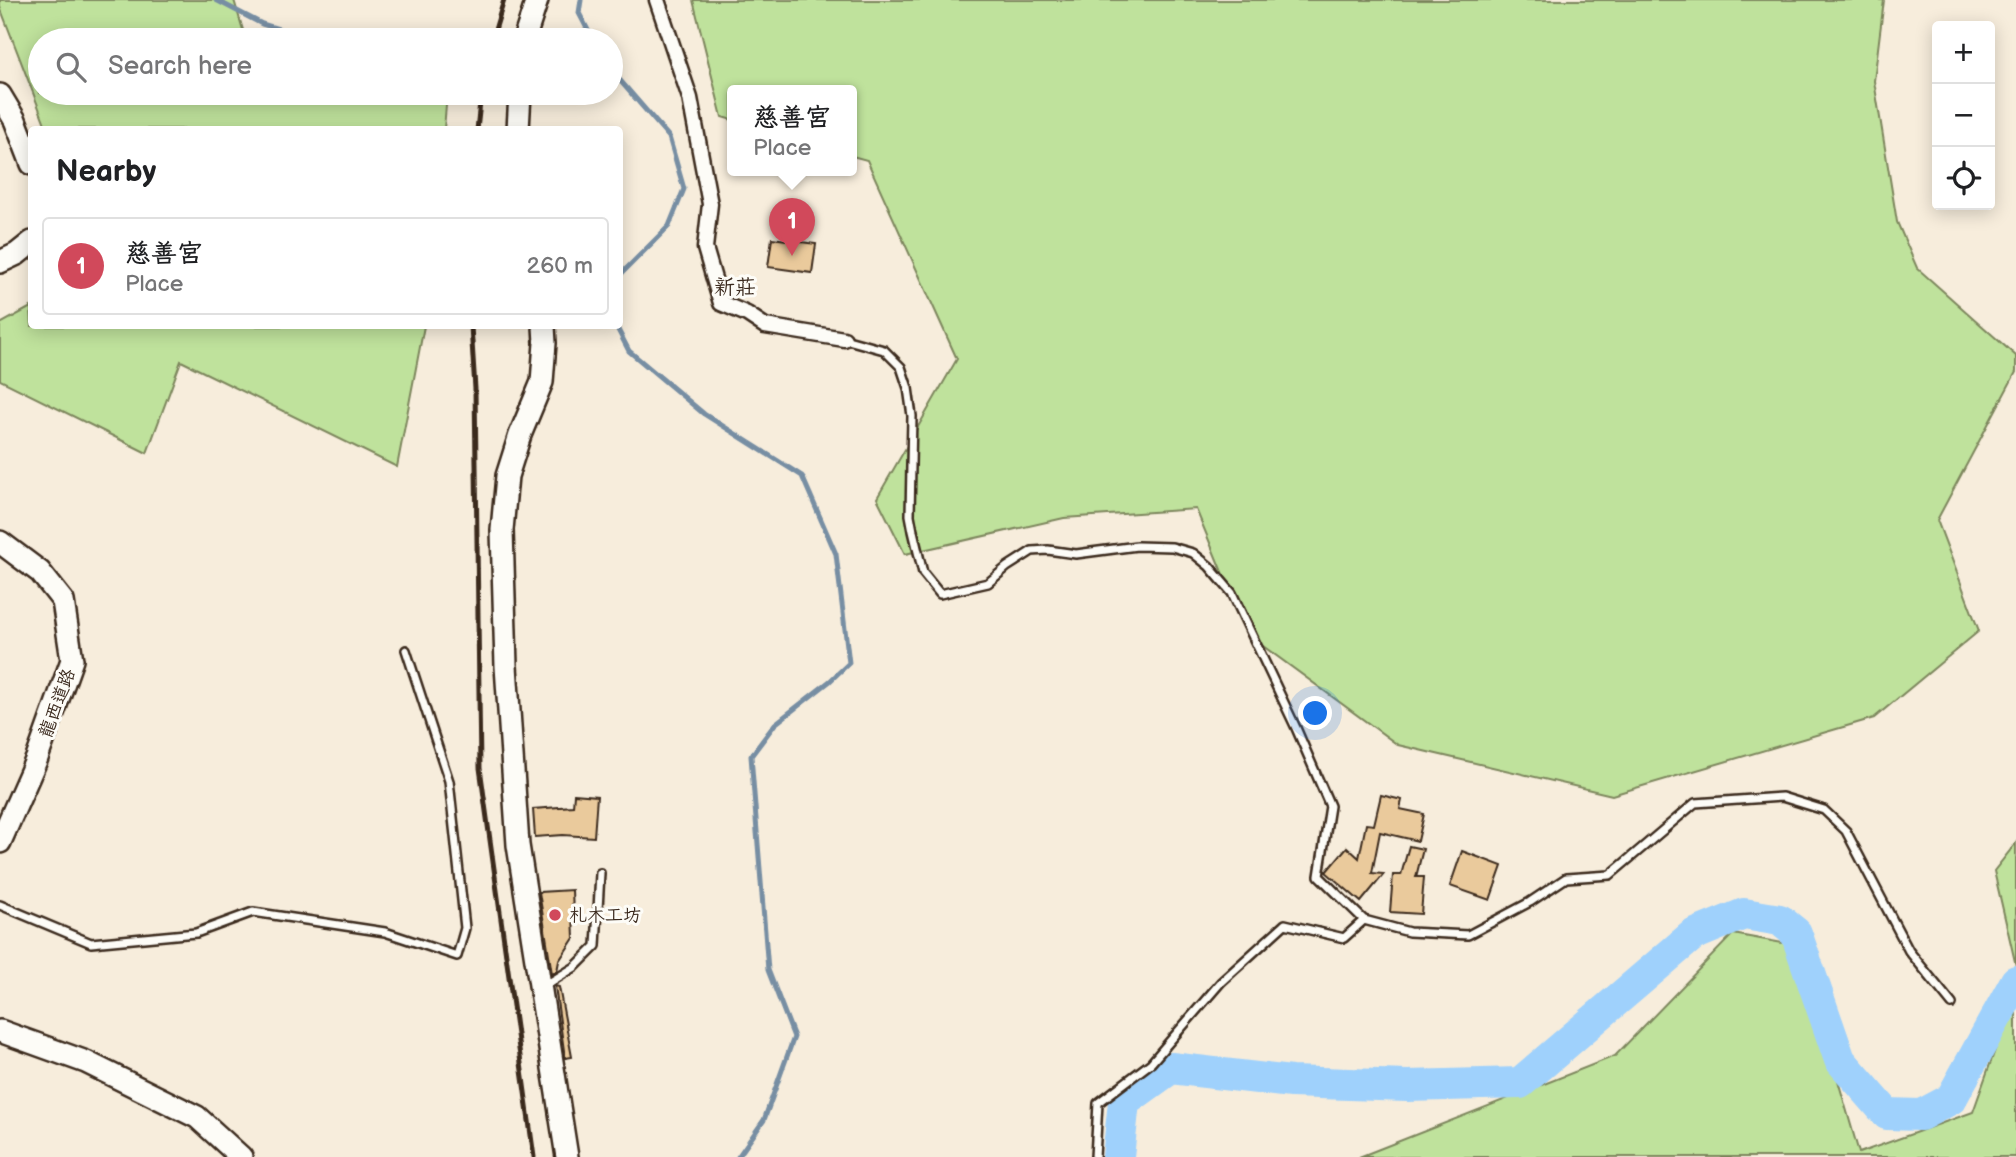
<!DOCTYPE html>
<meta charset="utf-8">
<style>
:root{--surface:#fff;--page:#f6f6f6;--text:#202124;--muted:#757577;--line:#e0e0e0;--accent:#d1495b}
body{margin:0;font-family:"Balsamiq Sans","LXGW WenKai TC",sans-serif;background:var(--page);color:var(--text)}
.controls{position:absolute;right:21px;top:21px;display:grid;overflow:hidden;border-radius:7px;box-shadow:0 4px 18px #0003}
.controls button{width:63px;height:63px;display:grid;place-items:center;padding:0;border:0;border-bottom:2px solid var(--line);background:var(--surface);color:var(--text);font:35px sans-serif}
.you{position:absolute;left:1316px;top:714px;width:24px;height:24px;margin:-18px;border:5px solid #fff;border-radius:50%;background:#1a73e8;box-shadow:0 0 0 10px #1a73e833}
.badge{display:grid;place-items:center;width:46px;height:46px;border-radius:50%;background:var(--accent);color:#fff;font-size:23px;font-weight:700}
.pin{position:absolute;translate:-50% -58px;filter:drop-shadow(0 2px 4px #0008)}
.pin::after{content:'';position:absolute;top:37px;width:24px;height:21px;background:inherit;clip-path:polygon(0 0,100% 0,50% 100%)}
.popup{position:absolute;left:727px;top:85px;width:130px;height:91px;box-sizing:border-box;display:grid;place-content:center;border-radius:7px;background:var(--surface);filter:drop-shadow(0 2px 5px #0005);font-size:23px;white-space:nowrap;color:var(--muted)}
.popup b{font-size:26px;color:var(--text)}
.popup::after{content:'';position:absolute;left:50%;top:100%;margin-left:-14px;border:14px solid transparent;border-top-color:var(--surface)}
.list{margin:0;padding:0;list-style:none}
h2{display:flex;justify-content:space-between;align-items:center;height:91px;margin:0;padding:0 28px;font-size:30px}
h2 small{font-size:23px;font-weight:400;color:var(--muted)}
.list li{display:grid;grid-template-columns:46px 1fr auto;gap:21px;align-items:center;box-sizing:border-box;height:98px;margin:0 14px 14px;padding:0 14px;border:2px solid var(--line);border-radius:7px}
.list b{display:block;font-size:26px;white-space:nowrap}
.list p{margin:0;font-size:23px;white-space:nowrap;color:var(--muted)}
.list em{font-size:23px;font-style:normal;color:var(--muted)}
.icon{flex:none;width:38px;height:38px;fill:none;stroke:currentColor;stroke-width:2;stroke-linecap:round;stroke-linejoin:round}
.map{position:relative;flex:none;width:2016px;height:1157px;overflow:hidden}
.search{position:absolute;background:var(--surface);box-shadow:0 4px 18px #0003;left:28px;top:28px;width:595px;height:77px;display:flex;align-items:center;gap:18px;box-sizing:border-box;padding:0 24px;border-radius:38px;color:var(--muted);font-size:26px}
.panel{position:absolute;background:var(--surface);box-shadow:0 4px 18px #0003;left:28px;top:126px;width:595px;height:203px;border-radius:7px}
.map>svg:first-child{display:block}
</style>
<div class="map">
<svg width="2016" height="1157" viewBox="0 0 2016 1157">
<rect width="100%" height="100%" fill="#f7eddc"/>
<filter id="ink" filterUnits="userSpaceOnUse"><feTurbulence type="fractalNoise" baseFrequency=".0143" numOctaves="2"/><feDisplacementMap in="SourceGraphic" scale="14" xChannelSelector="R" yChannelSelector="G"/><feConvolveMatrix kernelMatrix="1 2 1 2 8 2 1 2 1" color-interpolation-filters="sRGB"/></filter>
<g filter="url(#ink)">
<path fill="#bfe29c" stroke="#7d865d" stroke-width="2" d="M0,0H234L246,40H40V93H447L444,129H47L0,7Z
M693,0H1884L1874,81L1897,222L1917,268L2016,356V372L1937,520L1979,631L1874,718L1612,795L1398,745L1248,635L1196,509L1064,518L905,554L877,498L957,359L867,160L852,156V90H732V120L722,117Z
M31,307L32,326H424L397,467L181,361L147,453L0,380V324Z
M2016,843V966L1994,871Z
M1733,934L1799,946L1859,1153L1973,1112L2016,991V1157H1359L1615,1056Z"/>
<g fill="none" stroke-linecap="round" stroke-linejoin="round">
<path stroke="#778ea3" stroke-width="5" d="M216,0L262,24L315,40
M581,0L579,13L593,40
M611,70L669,137L684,189L669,226L620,275V279
M616,326L629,351L704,414L802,476L836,554L849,663L830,681L775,724L751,756L768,970L794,1037L764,1120L738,1157"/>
<path stroke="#9fd1fc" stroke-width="32" d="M1118,1157L1124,1102L1171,1068L1291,1082L1407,1086L1520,1083L1693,935L1744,914L1780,920L1796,933L1840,1060L1887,1114L1921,1115L1951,1099L2016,981"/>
</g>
<path fill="#eaca9c" stroke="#3b2a1e" stroke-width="2" d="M772,238L816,244L812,273L768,267Z
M574,794L597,796L594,837L563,835L535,837L533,809L573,806Z
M1381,795L1402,800L1400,809L1424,814L1418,841L1380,832L1372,873L1384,874L1361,902L1326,872L1347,847L1359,858L1366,824L1374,825Z
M1409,846L1423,849L1416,877H1424L1421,914L1390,912L1393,875H1401Z
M1462,851L1502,866L1490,900L1450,886Z
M572,890L574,938L559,961L557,971L552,974L539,892Z
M555,986L559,987L572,1057L565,1058Z"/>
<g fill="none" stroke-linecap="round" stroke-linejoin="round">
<g stroke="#3b2a1e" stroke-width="12">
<path id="lane" d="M844,339L884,350L901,367L908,388L912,416L910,515L913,531L923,573L940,594L988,583L1007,567L1032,551L1048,550L1076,554L1137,546L1172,547L1193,553L1209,566L1232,593L1296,728L1330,806L1319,876L1364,920
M0,905L91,943L196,933L253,912L385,932L457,956L465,928L449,781L406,650
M544,986L575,967L596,946L600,873
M1095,1157L1098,1103L1151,1063L1221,982L1285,924L1344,938L1364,920L1409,932L1468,935L1530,902L1566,878L1610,875L1695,803L1782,797L1824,810L1846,831L1909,951L1952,1004"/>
</g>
<g stroke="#3b2a1e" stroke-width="19">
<path id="street" d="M657,0L690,98L710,204L705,248L721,303L747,314L765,326L844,339"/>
</g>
<g stroke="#3b2a1e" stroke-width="26">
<path id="secondary" d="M524,40L537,0
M0,95L15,120L32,164
M518,130L520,93
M0,262L17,254L32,242
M544,326L545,343L542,382L520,435L507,476L502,530L506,666L518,845L567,1157
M0,542L40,572L63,601L72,660L37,758L0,842
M0,1031L86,1062L197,1117L241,1157"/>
</g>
<use href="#lane" stroke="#fdfcf7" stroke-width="7"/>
<use href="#street" stroke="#fdfcf7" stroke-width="14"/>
<use href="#secondary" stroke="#fdfcf7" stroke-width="21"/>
<path stroke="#3b2a1e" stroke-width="5" d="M492,40L504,0
M477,130L481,93
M471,326L475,389L480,768L534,1157"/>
</g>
</g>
<circle fill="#d1495b" stroke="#fdfcf7" stroke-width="2.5" cx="555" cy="915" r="7"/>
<g text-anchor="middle" stroke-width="6" stroke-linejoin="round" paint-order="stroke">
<g font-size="18" fill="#3b2a1e" stroke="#fdfcf7">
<text transform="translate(57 703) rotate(-70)" y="6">龍西道路</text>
</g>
<g font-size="18" fill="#3b2a1e" stroke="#fdfcf7" text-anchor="start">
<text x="569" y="921">札木工坊</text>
</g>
<g font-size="21" fill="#3b2a1e" stroke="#fdfcf7">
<text x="735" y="294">新莊</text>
</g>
</g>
</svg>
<div class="controls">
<button>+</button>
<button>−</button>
<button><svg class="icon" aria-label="locate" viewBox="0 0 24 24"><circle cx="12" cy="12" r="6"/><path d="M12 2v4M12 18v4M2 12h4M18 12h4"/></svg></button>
</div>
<div class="you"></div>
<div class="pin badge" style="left:792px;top:256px">1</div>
<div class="popup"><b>慈善宮</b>Place</div>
<div class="search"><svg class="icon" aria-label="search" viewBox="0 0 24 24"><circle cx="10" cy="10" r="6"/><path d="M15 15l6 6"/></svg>Search here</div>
<section class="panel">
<h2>Nearby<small></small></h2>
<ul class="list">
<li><span class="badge">1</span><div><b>慈善宮</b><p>Place</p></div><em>260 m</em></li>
</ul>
</section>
</div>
